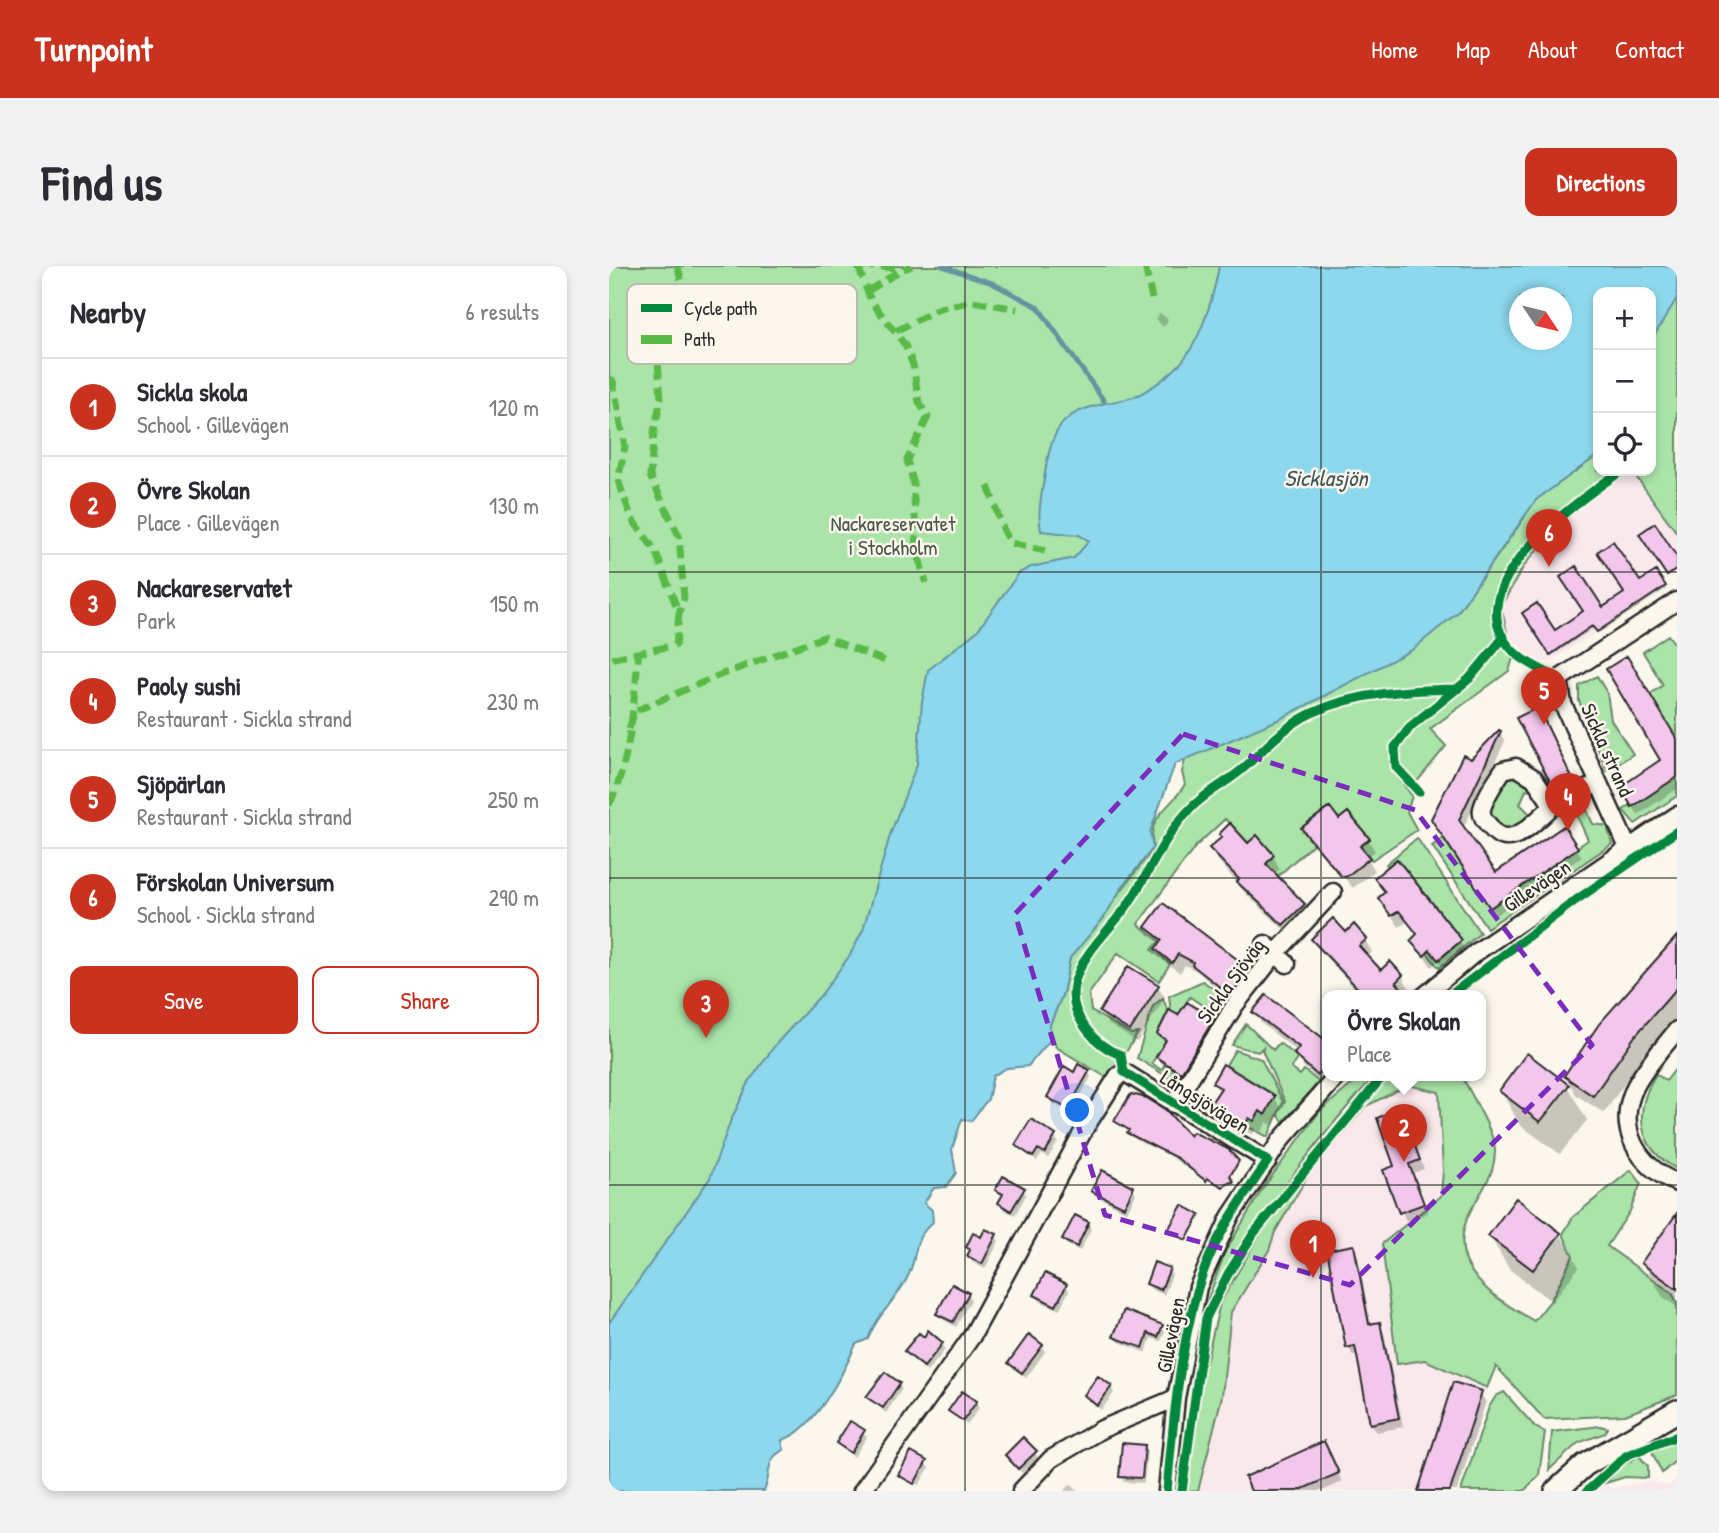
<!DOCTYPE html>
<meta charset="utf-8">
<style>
:root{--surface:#fff;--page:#f2f2f3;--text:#2b2b33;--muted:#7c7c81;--line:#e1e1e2;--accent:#c8321e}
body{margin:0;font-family:"Patrick Hand",sans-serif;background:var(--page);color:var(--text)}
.controls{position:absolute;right:21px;top:21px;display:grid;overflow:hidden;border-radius:14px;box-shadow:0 4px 10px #0003}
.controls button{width:63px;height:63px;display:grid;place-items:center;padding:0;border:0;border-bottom:2px solid var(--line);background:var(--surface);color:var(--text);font:35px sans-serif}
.compass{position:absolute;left:900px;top:21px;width:63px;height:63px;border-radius:50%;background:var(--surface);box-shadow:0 4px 10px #0003;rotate:125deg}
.you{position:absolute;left:469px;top:845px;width:24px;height:24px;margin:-18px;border:5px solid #fff;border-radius:50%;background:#1a73e8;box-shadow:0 0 0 10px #1a73e833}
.badge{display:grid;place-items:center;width:46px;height:46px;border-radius:50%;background:var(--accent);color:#fff;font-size:23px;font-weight:700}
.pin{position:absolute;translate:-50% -58px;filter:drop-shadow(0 2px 4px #0008)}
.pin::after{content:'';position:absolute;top:37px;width:24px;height:21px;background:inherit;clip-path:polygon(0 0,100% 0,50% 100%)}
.popup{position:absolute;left:713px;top:724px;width:164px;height:91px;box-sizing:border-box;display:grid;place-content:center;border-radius:14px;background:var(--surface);filter:drop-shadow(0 2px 5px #0005);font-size:23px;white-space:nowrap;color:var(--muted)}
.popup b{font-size:26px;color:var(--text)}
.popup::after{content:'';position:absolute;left:50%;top:100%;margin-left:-14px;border:14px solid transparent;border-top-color:var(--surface)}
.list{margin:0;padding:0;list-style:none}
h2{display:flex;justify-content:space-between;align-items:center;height:91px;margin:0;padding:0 28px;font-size:30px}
h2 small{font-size:23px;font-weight:400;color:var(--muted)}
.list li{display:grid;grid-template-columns:46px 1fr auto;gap:21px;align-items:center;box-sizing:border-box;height:98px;padding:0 28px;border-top:2px solid var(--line)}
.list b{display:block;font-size:26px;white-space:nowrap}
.list p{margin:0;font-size:23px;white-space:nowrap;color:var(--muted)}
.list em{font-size:23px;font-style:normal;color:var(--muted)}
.actions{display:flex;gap:14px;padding:21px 28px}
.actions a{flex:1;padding:16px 0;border:2px solid var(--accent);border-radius:14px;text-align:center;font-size:24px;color:var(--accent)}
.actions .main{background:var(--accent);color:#fff}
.icon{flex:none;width:38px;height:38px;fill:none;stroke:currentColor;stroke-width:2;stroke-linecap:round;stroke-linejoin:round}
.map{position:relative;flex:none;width:1068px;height:1225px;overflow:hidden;border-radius:14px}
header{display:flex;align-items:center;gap:42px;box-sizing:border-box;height:98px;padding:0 35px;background:var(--accent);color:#fff}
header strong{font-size:33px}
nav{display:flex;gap:38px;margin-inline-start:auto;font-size:24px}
.intro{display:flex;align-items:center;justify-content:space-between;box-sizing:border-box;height:168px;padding:0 42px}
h1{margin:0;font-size:49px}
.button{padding:18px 32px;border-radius:14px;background:var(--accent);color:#fff;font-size:24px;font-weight:700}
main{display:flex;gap:42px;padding:0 42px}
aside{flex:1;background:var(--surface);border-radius:14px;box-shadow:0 4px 10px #0003}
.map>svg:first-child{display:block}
</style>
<header>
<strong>Turnpoint</strong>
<nav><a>Home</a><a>Map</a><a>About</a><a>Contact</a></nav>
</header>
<div class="intro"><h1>Find us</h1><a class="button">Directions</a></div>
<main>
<aside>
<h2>Nearby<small>6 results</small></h2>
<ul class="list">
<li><span class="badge">1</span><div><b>Sickla skola</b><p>School · Gillevägen</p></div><em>120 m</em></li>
<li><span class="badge">2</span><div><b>Övre Skolan</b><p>Place · Gillevägen</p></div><em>130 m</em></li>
<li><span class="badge">3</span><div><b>Nackareservatet</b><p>Park</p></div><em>150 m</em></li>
<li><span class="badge">4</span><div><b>Paoly sushi</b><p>Restaurant · Sickla strand</p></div><em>230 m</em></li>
<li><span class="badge">5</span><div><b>Sjöpärlan</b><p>Restaurant · Sickla strand</p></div><em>250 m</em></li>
<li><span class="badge">6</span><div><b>Förskolan Universum</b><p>School · Sickla strand</p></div><em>290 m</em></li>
</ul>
<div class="actions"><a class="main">Save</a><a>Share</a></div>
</aside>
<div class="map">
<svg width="1068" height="1225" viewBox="0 0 1068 1225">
<rect width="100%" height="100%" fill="#fbf7ec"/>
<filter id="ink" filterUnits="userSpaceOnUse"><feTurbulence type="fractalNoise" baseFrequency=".0143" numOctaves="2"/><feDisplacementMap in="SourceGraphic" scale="14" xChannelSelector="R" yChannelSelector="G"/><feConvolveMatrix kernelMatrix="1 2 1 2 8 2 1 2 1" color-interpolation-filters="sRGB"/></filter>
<g filter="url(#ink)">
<path fill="#f9e8ec" d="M1016,205H1023L1068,267V291L1046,258L1052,301L1031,315L1004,275L988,285L1015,327L994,341L966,300L951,311L974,345L946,364L913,348L941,388L983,360L988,366L940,396L930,397L902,372L894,360L892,340L915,300L951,255Z
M799,819L830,825L834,904L832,930L773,978L816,1094L878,1122L845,1225H583L616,1039L701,906L757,840Z
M1068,1212V1225H982L990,1218L1004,1222L1040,1215L1060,1220Z"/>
<path fill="#aae4a9" stroke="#6a886a" stroke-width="2" d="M0,0H894L25,1225H0Z
M1068,0V267L1023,205H1042V26H1003Z
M989,189V205H1016L951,255L915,300L892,340L904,392L900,405L821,463L837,480L807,517L783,487V503L803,530L798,546L808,564L763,594L751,580L760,572L740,547L732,555L720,541L692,562L704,578L669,610L657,598L665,589L648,570L639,577L616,553L587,580L529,658L550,675L543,684L561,698L550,715L509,687L480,728L482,745L522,768L529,767L500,813L447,781L440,761L454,727L461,692L544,583C538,546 561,545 576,518L573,506L578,486L848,347L915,252L882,260L949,218Z
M1059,369L1068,381V473L1040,429L1054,419L1034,386Z
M988,410L998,427L1002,454L1024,488L998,505L970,435V420Z
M903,506L918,516L922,523L917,524L911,538L921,548V554L904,566L892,564L880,549C884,530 888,519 903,506Z
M1068,511V530L1026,558L1014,544Z
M972,531L984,558L998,560L1003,578L878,662L823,580L834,572L881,641L979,574L962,536Z
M808,572L871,667L830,702L818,687L822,684L830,694L853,674L788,593L779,600L777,598Z
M594,715L616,732L606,748L581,731L569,749L562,746L560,730Z
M554,732L559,746L548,768L557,774L543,797L552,804L557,797L571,806L565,815L528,792L544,740Z
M637,758L664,784L670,777L689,791L682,802L691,809L695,804L710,816L674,856L669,848L676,836L653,784L655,780L649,786L623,779Z
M626,784L652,793L674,836L659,871L635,859L640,852L651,845L656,848L666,829L617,799Z
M1068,801V903C1028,882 1024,845 1047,808L1057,815Z
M753,810H766C699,882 642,964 593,1049L616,986L654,922L711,845Z
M779,810H853C861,827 886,867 886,884C886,911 871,926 860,948C835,1002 885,1032 925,1055L942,1034L964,990L954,968L964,951L1022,904L1032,917L1021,945L998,980L1063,1027L1068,1036V1129L1016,1149L935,1153L887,1100L878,1122L816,1094L788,1098L773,978L832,930L834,904L830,826L799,819L757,840L701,906L666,966L660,984L622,1046L613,1130L589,1225H576L591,1122L611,1037L648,973L690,915Z
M895,1126L926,1161L936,1166L930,1209L915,1225H852L880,1141L887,1130Z
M991,1160L999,1162L996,1167L969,1177L940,1204L943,1166Z
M1068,1173V1193L1053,1207L1043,1186Z
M1030,1190L1039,1200V1212L1016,1211L997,1217L1011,1201Z"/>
<path fill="#8dd8ed" stroke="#66939f" stroke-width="2" fill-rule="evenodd" d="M610,0H1068V32L1042,75V26H989V189L927,234L848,347L803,384L671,453L566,498L541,566L544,582L513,621L495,652L461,692L454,727L440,761L444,771L419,800L398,802L384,810L379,833L362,855L353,853L343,883L347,907L337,921L325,922L315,937L323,944L324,956C302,975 310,985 300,1008C290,1032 268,1048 259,1073L247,1078C234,1108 205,1165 173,1174L175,1184C155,1192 163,1209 155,1225H0V1057L101,912L122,854L140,816L167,778L212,729L241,689L254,664L282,566L308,498L313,436L319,404L368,365L410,307L422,301L465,292L480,275L470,269L432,265C428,245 433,227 436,207C445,147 463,144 517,133C531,131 556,113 567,102C591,79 604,33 610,0ZM911,32H953V74H911Z"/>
<path fill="#0003" d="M551,47L559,53L556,60H553L547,53Z
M1047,307L1057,323L990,367L986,361L943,390L915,348L945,366L994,343Z
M933,452L967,522L951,529L909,453Z
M890,466L896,475L854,563L886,609L968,583L973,591L887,649L841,581L862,496Z
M1068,476V523L1029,549L1013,522L1054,495Z
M730,556L759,574L766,585L758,591L766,605L744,622L694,563Z
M614,572L639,580L647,572L664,590L671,603L665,608L695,639L702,651L682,670L637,628L609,594L602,582Z
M788,595L859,687L837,705L829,695L823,701L803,675L809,669L798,656L790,661L771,633L776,628L767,613Z
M538,661L639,705L646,717L628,740L588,705L576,699L571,707L555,695L548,683L552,678Z
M737,668L757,674L763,686L758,691L772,706L793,710L800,722L794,727L796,730H753L711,685L704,673Z
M1068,675V751L1036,788L995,847L967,829L957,811L991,759L1042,699Z
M549,720L556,732L528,776L499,758L492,746Z
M646,746L718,777L716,820L694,800L689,786L653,758Z
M569,752L604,754L611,766L579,818L556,803L549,791L556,778L550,768Z
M479,805L482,811L462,847L443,837L440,831L466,808Z
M605,817L665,831L672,843L663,859L658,856L652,866L647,863L643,869L611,849L604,837L611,827Z
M958,820L978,854L951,888L911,859L892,825Z
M796,853L815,903L804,907L819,947L797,955L776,905L788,901Z
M507,855L582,873L585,868L600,873L618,884L630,898L621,913L624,918L615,922L600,914L598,916L539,875L536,879L521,869V865Z
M446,871L449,876L439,892L433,888L428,895L408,879Z
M524,922L527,928L518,946L487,930L484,925Z
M414,923L417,929L406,949L394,943L391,937L395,931L388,924Z
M590,950L579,975L561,964Z
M479,957L482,963L471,985L458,979L455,974Z
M1068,965V1041L1053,1030L1034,997Z
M951,968L970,1001L943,1036L900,1003L881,970Z
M387,970L390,975L376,1003L363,996L359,981Z
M744,981L749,990L762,1060L770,1058L775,1067L794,1161L767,1166L762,1157L749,1089L744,1090L739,1081Z
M560,1003L563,1009L555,1029L542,1023L539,1018Z
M457,1019L460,1025L450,1044L431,1035L427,1029Z
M359,1028L362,1034L347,1061L333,1053L329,1048Z
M552,1060L556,1066L552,1075L542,1072L537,1087L510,1076L506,1071Z
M333,1078L336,1084L318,1106L297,1085Z
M433,1080L436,1086L417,1112L404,1102L401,1097Z
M289,1118L293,1123L277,1147L259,1131Z
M502,1121L505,1127L492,1144L477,1130Z
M871,1127L877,1136L848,1225H811Z
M367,1136L370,1142L358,1159L342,1145Z
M242,1157L258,1171L245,1191L229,1177Z
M535,1181L538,1187L535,1217L515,1216L512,1210Z
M426,1186L429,1192L413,1207L401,1194Z
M720,1186L733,1216L713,1225H644Z
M316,1197L320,1202L310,1219L291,1209Z
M462,1218L469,1225H455Z"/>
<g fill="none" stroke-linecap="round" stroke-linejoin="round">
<path stroke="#66939f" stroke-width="5" d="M333,0L383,17L429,41L495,135"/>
</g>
<path fill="#f3c6ec" stroke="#2b2b2b" stroke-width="2" d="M1046,257L1068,291V303L1058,310L1030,268Z
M1004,275L1031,315L1047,305L1057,320L988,366L983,360L941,389L913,347L928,337L946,364L974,345L951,311L967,300L994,341L1015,327L988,286Z
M1018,390L1068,473V511L1023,541L1011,521L1051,494L997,403Z
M929,441L963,512L944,521L907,452Z
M890,464L892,465L850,554L887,606L955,560L969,582L881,642L822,553L854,489L862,493Z
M721,541L730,553L739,546L761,573L751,580L761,592L737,611L732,610L692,562Z
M621,557L639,577L648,569L665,589L657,598L696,638L674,659L628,616L630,613L600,582L613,571L610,568Z
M788,593L853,674L829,694L821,684L815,690L801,675L808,668L790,645L782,650L769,632L776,626L765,612Z
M554,637L641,703L621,729L583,699L584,696L569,688L563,697L546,683L553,674L536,661Z
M724,652L737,666L745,658L758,673L750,680L772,704L781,695L794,709L787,716L799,730H756L702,673Z
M1068,670V722L1026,770L984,830L955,810L990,758Z
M519,700L550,719L521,765L490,746Z
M657,729L718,775V796L708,809L685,788L690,781L643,746Z
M578,736L605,753L572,807L547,791L557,774L548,768L560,744L569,749Z
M918,787L960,819L931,856L890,825Z
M469,798L481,804L459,843L438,831L455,800L465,806Z
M614,798L666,830L656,849L651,845L645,855L640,852L636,858L602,837L612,822L603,817Z
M522,828L538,832L557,844L581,870L584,866L619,883L630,895L621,910L625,916L617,917L614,921L598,912L597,915L568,892L518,867L520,864L505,855Z
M792,842L811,894L800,898L815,938L790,947L774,904L785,900L768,852Z
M422,853L447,869L436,887L429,883L424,891L406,879Z
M493,904L525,921L515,941L482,925Z
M394,910L416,922L402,945L389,937L394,928L386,924Z
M907,932L952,967L924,1004L879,970Z
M573,939L591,949L577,974L559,964Z
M1068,947V1023L1032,997Z
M466,949L480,956L468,981L453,974Z
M376,963L388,968L373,998L358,990L361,984L357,981L364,967L372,971Z
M745,979L760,1058L771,1056L790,1152L761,1158L746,1080L737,1082L718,984Z
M545,996L561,1002L552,1024L537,1018Z
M436,1007L458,1018L447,1040L425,1029Z
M343,1018L360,1027L344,1056L327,1048Z
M515,1044L554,1059L549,1071L539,1067L534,1082L504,1071Z
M319,1064L334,1077L315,1101L295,1085L310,1067L315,1071Z
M420,1068L434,1079L413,1107L399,1097Z
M276,1106L291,1117L274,1142L257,1131Z
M489,1110L503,1120L488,1140L475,1129Z
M844,1116L873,1125L841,1225H809Z
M353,1125L368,1135L354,1155L339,1145Z
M241,1155L256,1164L242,1187L227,1177Z
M414,1171L428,1185L409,1203L396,1189Z
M715,1175L730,1207L689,1225H642L636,1211Z
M513,1177L536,1179L533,1212L510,1211Z
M302,1186L318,1195L305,1218L289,1209Z"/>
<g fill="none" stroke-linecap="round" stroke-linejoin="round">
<g stroke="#2b2b2b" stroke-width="21">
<path id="street" d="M944,540C927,554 901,587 882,562C877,556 871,550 873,543C876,530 887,515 894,504L907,501L925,512L944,540L989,517
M1020,584L954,438L950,413L1068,335
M656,678L678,698
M815,730L866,687L1068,549
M1068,764C1054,782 1036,801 1026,821C1006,863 1029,900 1068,917
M565,838L626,739L667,687L724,626
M253,1225L363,1070L476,862L509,810L515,806L659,895
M412,1225L442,1193L493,1163L567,1132
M558,1225L567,1132L589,1021L621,951L672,874L728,810"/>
</g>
<g stroke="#2b2b2b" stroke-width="26">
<path id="secondary" d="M947,1225L976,1199L1068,1145"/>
</g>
<use href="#street" stroke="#fbf7ec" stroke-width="16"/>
<use href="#secondary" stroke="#fbf7ec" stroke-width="21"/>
<path stroke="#58b947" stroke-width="7" stroke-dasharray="14 7" stroke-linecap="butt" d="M69,0L72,14L55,33L49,96L52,132L45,166L41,210L70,270L75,332L70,347
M249,0L262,35L296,79L304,99L310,136L319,151L298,194L304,215L308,285L317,317
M251,0L292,2
M536,0L543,33
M259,25L292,4L303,0
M287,65L331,42L364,35L408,43
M0,113L4,115L16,181L9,214L23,253L46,284L70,347L67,379L0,393
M379,220C387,240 390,259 402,277L436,285
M20,463L26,445L111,409L215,371L281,397
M0,539C23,493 24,436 30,385"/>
<g stroke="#fbf7ec" stroke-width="13">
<path id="cycleway" d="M950,413C936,405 916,397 904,385C843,321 968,236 1012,205
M810,526L787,501L786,481L802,460L860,413L895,371
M840,730L967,634L1068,565
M558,1225C564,1157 570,1088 589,1022C602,976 632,934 659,895L515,806L512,789C486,780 459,749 465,719C471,691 498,666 515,644C539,612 553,571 582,542C598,525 620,516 637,500C657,481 677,459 703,447C748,426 800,424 849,423
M573,1225L597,1052L619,1008L645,967L774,810
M978,1225L1018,1189L1068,1170"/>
</g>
<use href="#cycleway" stroke="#00873e" stroke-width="9"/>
</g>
</g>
<path fill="none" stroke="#7b2cbf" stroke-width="5" stroke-dasharray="14 9" stroke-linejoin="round" d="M574,468L806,544L983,779L741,1019L496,949L406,648Z"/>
<path fill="none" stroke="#2b2b2b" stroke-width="2" stroke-opacity="0.55" d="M356,0V1225M712,0V1225M0,306H1068M0,612H1068M0,919H1068"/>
<g text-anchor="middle" stroke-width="5" stroke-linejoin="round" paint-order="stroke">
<g font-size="21" fill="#4b594a" stroke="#fbf7ec">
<text x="284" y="265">Nackareservatet<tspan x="284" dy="24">i Stockholm</tspan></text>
</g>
<g font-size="21" fill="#2b2b2b" stroke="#fbf7ec">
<text transform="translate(998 484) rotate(66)" y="7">Sickla strand</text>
<text transform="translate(928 620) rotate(-34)" y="7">Gillevägen</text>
<text transform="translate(622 715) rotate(-54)" y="7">Sickla Sjöväg</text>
<text transform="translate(596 836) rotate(32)" y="7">Långsjövägen</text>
<text transform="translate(562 1069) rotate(-79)" y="7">Gillevägen</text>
</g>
<g font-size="23" font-style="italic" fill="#44565c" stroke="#fbf7ec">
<text x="717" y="220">Sicklasjön</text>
</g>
</g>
<rect x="18" y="18" width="230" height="80" rx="10" fill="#fbf7ec" stroke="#bdbab2" stroke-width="2"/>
<rect x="32" y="38" width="31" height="8" fill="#00873e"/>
<rect x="32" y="69" width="31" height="9" fill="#58b947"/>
<g font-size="19" fill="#2b2b2b">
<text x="75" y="49">Cycle path</text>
<text x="75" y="80">Path</text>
</g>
</svg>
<div class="controls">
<button>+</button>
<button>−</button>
<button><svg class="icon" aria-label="locate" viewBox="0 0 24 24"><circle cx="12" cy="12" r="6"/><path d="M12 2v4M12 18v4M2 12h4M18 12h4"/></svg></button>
</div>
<svg class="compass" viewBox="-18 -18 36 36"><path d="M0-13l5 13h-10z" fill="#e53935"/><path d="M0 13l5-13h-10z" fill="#7c7c81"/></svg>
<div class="you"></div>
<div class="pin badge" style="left:704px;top:1012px">1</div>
<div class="pin badge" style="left:795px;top:896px">2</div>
<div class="popup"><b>Övre Skolan</b>Place</div>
<div class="pin badge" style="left:97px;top:772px">3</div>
<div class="pin badge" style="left:959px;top:565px">4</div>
<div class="pin badge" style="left:935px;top:459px">5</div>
<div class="pin badge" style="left:940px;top:301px">6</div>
</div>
</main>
